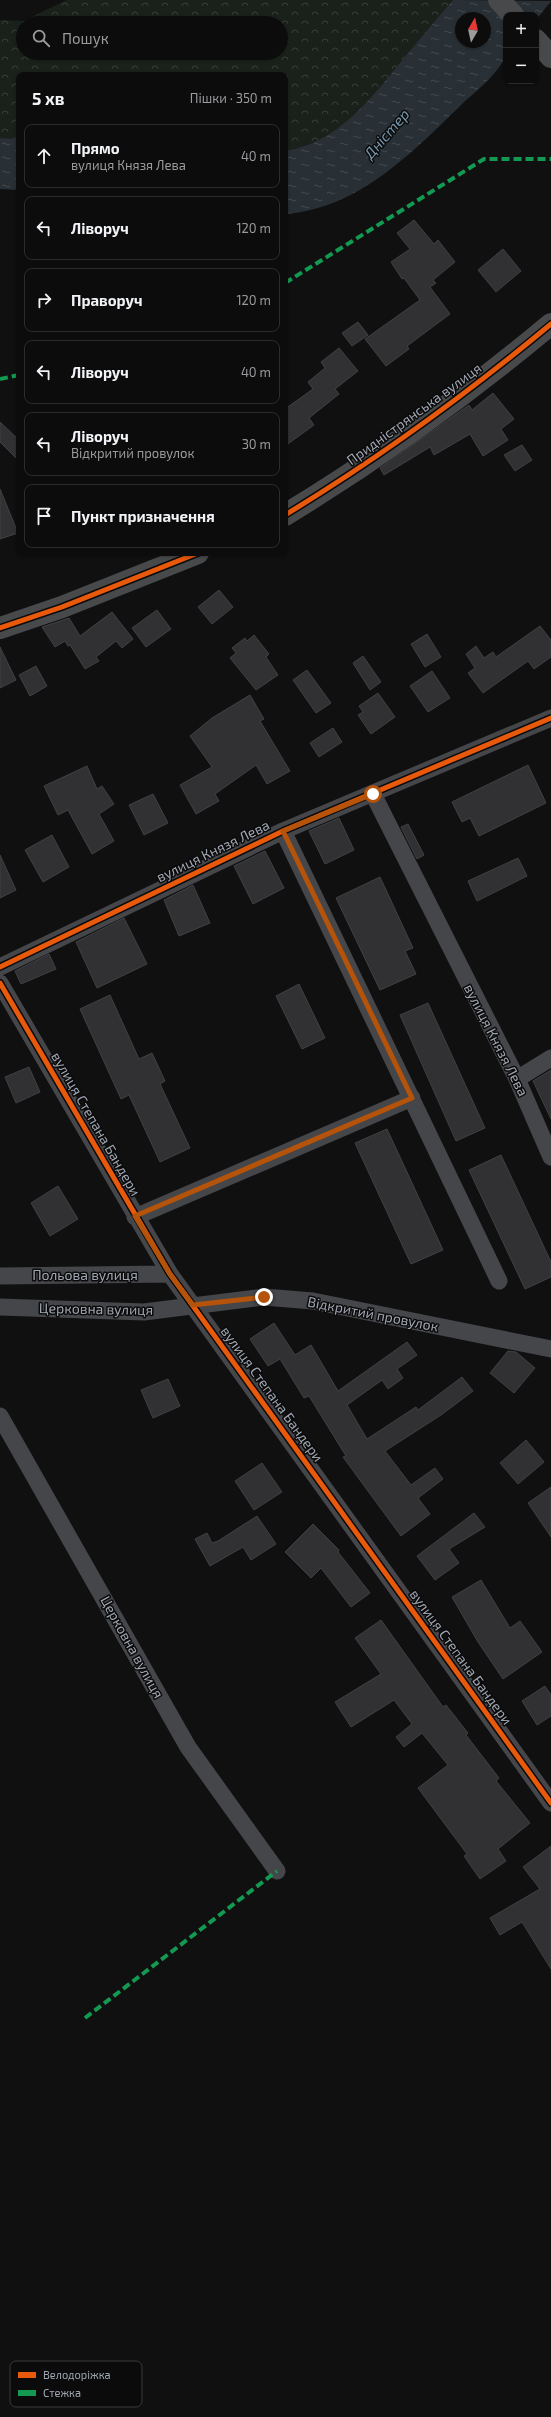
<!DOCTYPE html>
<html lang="uk">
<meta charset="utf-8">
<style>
:root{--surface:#0c0c0d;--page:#151516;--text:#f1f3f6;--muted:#9a9b9d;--line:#2c2c2e}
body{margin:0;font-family:"Exo 2",sans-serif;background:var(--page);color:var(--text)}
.controls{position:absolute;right:12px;top:12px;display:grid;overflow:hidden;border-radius:8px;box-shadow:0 1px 3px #0004}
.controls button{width:36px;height:36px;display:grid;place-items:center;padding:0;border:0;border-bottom:1px solid var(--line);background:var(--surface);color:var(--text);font:20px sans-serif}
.compass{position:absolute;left:455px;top:12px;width:36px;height:36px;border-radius:50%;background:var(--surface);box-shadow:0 1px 3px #0004;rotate:9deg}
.stop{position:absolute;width:12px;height:12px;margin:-9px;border:3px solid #b45309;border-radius:50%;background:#fff}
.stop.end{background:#b45309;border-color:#fff;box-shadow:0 1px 4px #0008}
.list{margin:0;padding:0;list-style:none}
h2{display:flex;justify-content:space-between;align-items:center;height:52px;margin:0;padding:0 16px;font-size:17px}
h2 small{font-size:13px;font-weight:400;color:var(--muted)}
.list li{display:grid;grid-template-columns:26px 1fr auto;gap:12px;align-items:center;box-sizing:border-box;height:64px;margin:0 8px 8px;padding:0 8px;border:1px solid var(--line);border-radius:8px}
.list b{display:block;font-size:15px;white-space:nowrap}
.list p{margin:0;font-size:13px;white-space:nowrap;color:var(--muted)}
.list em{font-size:13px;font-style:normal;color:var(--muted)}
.icon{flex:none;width:22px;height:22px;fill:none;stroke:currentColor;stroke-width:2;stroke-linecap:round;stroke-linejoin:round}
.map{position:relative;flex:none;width:551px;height:2417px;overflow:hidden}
.search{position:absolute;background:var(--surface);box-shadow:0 1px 3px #0004;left:16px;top:16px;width:272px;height:44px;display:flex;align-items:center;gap:10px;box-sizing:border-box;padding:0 14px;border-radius:22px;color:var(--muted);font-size:15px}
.panel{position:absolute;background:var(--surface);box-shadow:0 1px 3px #0004;left:16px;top:72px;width:272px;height:484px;border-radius:8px}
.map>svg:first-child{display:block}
</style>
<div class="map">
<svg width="551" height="2417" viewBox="0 0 551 2417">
<defs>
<pattern id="forest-crowns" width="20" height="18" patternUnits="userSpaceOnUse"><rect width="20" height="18" fill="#1a211b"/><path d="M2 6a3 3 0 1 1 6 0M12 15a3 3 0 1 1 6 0" fill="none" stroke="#383e3a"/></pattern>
<pattern id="water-ripples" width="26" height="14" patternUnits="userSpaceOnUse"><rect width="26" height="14" fill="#283035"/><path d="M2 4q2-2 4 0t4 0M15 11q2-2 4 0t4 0" fill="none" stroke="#444b50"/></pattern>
</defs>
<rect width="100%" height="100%" fill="#101011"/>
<path fill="url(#forest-crowns)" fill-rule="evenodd" d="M67,0H453C436,19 420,39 403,59C372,97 338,143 285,151V75H19V139L0,138V20L23,21ZM23,23H281V53H23Z"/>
<path fill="url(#water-ripples)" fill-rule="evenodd" d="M453,0L551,1L536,20V15H506C506,24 509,50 505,57C497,75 476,91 462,104C413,152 358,209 285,214V151C338,143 372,97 403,59C420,39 436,19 453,0ZM461,18H485V42H461Z
M0,138L19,139V190L0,189Z"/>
<path fill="#313133" stroke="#404144" d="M414,220L434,244L438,240L455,262L433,280L436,283L430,287L450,314L407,346L409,349L386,366L365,339L420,300L404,278L402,279L391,262L410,249L397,233Z
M503,249L521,271L496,292L478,270Z
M358,322L368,335L352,346L342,333Z
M339,348L358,371L335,389L339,394L309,418L314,425L285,446V409L313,389L308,382L325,368L321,362Z
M493,393L514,419L501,429L508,440L483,456L470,434L434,455L430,447L384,475L380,468L469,405L472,410Z
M0,422L19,440V461L0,442Z
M522,445L532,460L515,471L504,455Z
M0,489L18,533L0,539Z
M219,590L233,607L212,624L198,607Z
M157,610L171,629L146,647L132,628Z
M112,612L133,639L122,648L116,641L96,657L99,661L85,669L70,645L68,646L65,641L55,647L42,627L69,618L80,636Z
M540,626L551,640V657L534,669L528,661L483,693L468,673L475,668L466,654L476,646L484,658L493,652L496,657Z
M427,634L441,657L425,667L411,644Z
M254,635L269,654L266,657L278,675L256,690L230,658L236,653L232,648L245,638L247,641Z
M0,647L16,680L0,688Z
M363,656L381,682L370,690L353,663Z
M36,666L47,686L30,696L19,675Z
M307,670L331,703L316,713L293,680Z
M432,671L450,698L428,712L410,686Z
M378,693L395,717L371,734L358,715L363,712L359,706Z
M250,695L264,719L260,721L290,771L267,784L256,765L215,794L219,801L196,814L180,785L212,767L190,736L212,718Z
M333,728L342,742L319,757L310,743Z
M528,765L546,803L479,836L470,818L462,822L452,802Z
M87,766L97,789L102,786L114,804L99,814L114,841L92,854L68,810L58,815L44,786Z
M153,794L168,823L144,835L129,805Z
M339,818L354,850L325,864L309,831Z
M408,824L424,855L417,859L401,827Z
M52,835L69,867L43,882L25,850Z
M265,851L284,888L253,904L234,866Z
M0,855L16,890L0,898Z
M518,858L527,876L477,901L468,881Z
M380,877L413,948L405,951L416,974L380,990L336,898Z
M193,885L210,923L179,936L164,900Z
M124,918L147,964L97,988L76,942Z
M49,954L56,969L21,984L15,971Z
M299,984L325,1038L302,1049L276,996Z
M110,995L139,1059L152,1053L165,1081L160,1084L190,1148L160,1162L129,1095L121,1099L80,1009Z
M428,1003L485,1128L456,1141L400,1015Z
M29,1067L40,1092L16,1103L5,1077Z
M551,1070V1119L533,1081Z
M387,1129L443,1250L411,1264L355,1143Z
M501,1155L551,1262V1277L525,1289L469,1170Z
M58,1186L78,1219L50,1236L31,1203Z
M274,1323L295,1355L311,1345L338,1391L407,1342L417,1355L397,1369L403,1378L388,1389L382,1380L347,1405L367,1439L416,1407L418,1410L462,1377L473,1391L441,1415L385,1451L411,1485L435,1468L443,1479L418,1498L430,1514L401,1536L343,1457L346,1456L309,1396L304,1398L280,1359L268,1366L250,1339Z
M508,1351L516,1352L535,1368L514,1393L490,1373Z
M168,1379L180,1406L153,1418L141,1390Z
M526,1440L544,1462L518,1484L500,1463Z
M262,1463L282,1492L254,1510L235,1481Z
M551,1487V1537L528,1503Z
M474,1513L485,1527L449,1549L459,1563L435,1580L417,1556Z
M257,1516L276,1544L251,1560L243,1547L210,1566L195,1539L207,1533L212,1543L218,1541Z
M313,1524L339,1550L338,1552L370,1593L351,1607L321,1568L311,1578L285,1552Z
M481,1580L510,1628L520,1621L542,1652L503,1679L478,1642L452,1597Z
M381,1620L443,1707L446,1705L468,1733L466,1735L499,1778L496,1781L530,1823L498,1849L506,1861L480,1879L464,1856L467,1854L418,1788L448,1765L422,1733L404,1747L396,1737L412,1724L394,1700L351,1727L335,1702L381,1674L355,1638Z
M545,1686L551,1695V1716L537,1725L522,1701Z
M551,1846V1969L522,1922L500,1935L490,1918L540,1889L523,1867Z"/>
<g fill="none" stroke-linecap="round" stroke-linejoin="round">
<path stroke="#454649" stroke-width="17" d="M373,794L517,1079L551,1157
M283,831L499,1281
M0,967L283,831L551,718
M0,983L170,1274L551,1803
M517,1079L551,1058
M135,1217L412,1098
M0,1276L170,1274
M0,1307L144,1312L264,1297L313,1301L551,1349
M0,1416L188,1747L277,1871"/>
<path stroke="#47494b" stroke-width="22" d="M499,0L513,15
M536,40L551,57
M285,515C379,458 467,394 551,324
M0,628L62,607L198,553"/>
<path stroke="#139951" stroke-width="4" stroke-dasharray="8 4" stroke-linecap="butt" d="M285,283L484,159H551
M0,379L19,375
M85,2018L277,1871"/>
<g stroke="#0b0b0c" stroke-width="8">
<path id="cycleway" d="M285,515C379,458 467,394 551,324
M0,628L62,607L198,553
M0,967L283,831L551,718
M0,983L170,1274L551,1803"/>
</g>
<use href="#cycleway" stroke="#e8590c" stroke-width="5"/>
</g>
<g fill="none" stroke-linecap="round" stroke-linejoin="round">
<path stroke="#b45309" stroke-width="5" d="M264,1297L193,1305L170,1274L135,1216L412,1098L283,831L373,794"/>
</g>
<g text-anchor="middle" stroke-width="3" stroke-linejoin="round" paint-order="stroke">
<g font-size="14" fill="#a1a7b2" stroke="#0b0b0c">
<text transform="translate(414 414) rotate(-36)" y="5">Придністрянська вулиця</text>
<text transform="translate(213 851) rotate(-26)" y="5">вулиця Князя Лева</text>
<text transform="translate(496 1040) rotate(63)" y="5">вулиця Князя Лева</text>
<text transform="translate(96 1124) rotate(60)" y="5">вулиця Степана Бандери</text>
<text x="85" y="1280">Польова вулиця</text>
<text transform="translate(96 1309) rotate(1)" y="5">Церковна вулиця</text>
<text transform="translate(373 1314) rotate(11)" y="5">Відкритий провулок</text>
<text transform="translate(272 1394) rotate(54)" y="5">вулиця Степана Бандери</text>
<text transform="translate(132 1647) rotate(61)" y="5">Церковна вулиця</text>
<text transform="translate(461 1657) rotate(54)" y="5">вулиця Степана Бандери</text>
</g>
<g font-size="15" font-style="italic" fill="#7897ad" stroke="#0b0b0c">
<text transform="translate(387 134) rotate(-49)" y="5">Дністер</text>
</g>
</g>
<rect x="10" y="2361" width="132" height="46" rx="6" fill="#0b0b0c" stroke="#383a3e" stroke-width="1"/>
<rect x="18" y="2372" width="18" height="6" fill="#e8590c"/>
<rect x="18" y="2390" width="18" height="6" fill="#139951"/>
<g font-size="11" fill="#a1a7b2">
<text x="43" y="2379">Велодоріжка</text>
<text x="43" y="2397">Стежка</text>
</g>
</svg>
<div class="controls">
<button>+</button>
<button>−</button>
</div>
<svg class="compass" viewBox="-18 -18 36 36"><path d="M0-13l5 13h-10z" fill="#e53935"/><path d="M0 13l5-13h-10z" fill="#9a9b9d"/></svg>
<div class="stop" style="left:373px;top:794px"></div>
<div class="stop end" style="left:264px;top:1297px"></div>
<div class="search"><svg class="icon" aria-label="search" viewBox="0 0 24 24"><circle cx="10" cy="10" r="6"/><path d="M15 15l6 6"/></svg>Пошук</div>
<section class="panel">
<h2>5 хв<small>Пішки · 350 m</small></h2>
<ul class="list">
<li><svg class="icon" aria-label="ahead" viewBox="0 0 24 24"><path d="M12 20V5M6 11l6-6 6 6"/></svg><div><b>Прямо</b><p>вулиця Князя Лева</p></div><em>40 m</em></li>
<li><svg class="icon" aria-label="left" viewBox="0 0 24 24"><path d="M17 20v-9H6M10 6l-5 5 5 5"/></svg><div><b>Ліворуч</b></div><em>120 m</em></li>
<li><svg class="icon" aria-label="right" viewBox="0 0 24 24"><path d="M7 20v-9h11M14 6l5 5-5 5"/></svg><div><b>Праворуч</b></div><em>120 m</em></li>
<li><svg class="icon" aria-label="left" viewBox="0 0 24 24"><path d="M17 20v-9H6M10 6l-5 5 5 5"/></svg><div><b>Ліворуч</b></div><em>40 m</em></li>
<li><svg class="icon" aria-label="left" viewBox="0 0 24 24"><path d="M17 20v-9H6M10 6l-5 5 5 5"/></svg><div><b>Ліворуч</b><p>Відкритий провулок</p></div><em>30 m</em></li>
<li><svg class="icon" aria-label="arrive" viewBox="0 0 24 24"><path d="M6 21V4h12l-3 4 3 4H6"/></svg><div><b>Пункт призначення</b></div></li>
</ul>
</section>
</div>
